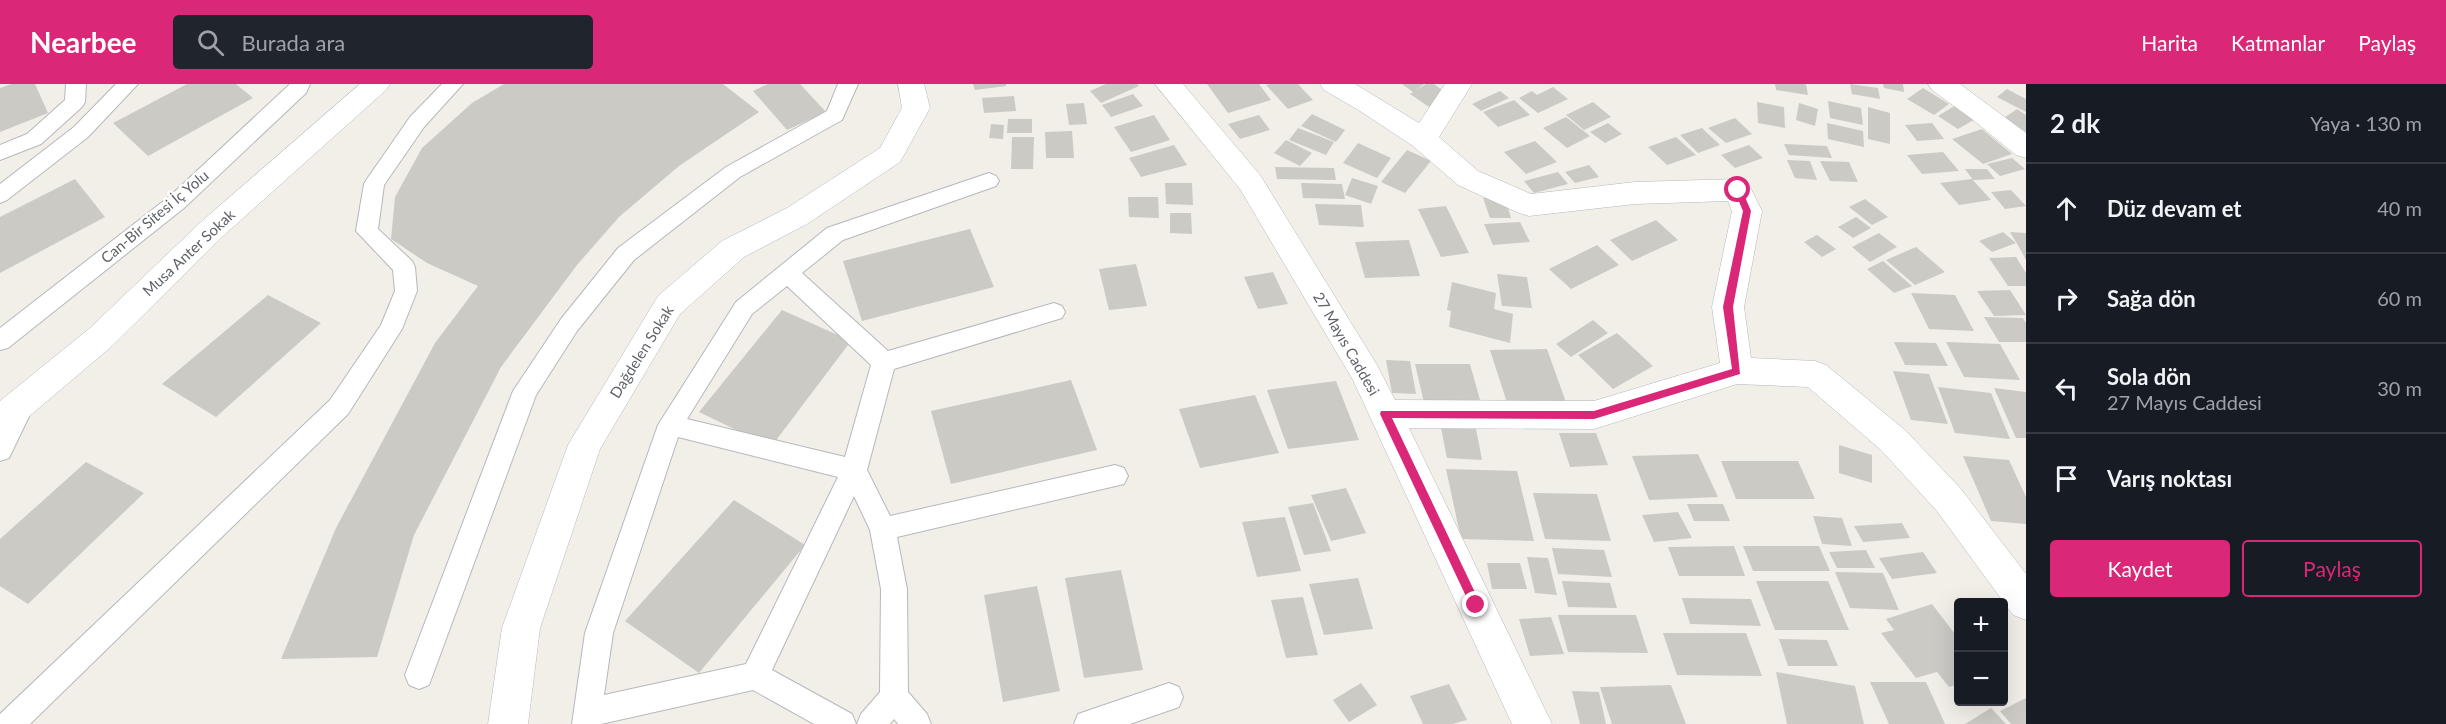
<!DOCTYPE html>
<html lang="tr">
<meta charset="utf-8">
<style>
:root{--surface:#171b24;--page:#20242c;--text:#f1f3f6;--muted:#9ea1a6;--line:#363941;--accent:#db2777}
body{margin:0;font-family:Lato,sans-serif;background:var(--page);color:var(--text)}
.controls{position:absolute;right:18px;bottom:18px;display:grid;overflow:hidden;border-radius:6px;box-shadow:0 6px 24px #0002}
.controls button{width:54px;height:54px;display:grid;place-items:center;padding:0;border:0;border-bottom:2px solid var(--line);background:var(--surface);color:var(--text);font:30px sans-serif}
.stop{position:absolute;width:18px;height:18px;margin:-14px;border:4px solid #db2777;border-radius:50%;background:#fff}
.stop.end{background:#db2777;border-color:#fff;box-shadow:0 2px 6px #0008}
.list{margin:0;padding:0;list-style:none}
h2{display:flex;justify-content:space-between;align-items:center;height:78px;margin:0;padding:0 24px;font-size:26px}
h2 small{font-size:20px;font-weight:400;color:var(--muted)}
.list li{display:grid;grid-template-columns:39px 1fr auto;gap:18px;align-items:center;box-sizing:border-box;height:90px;padding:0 24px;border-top:2px solid var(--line)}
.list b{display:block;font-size:22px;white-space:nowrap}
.list p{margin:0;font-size:20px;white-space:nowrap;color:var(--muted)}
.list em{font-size:20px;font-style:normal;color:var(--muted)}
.actions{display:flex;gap:12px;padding:18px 24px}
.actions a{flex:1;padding:14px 0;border:2px solid var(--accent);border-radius:6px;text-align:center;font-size:21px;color:var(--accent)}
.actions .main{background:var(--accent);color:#fff}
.icon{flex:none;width:33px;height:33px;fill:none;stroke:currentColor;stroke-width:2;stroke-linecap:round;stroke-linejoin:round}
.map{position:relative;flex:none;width:2026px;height:640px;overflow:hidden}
header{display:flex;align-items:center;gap:36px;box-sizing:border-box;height:84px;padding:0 30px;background:var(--accent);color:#fff}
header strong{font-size:28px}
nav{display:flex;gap:33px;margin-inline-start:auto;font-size:21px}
.search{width:420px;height:54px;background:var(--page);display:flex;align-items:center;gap:15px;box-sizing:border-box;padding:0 21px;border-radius:6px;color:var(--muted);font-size:22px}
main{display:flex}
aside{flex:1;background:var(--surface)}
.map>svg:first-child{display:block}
</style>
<header>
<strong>Nearbee</strong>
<div class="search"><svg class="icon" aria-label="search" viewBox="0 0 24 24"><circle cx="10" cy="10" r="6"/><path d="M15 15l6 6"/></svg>Burada ara</div>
<nav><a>Harita</a><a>Katmanlar</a><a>Paylaş</a></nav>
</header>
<main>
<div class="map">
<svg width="2026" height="640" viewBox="0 0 2026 640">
<rect width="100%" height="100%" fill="#f1efe8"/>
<path fill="#cccac5" d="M11,0H35L48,29L0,48V4Z
M187,0H236L253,14L148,72L113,39Z
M504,0H723L759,28L679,82L619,133L577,181L501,283L414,451L377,573L281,575L336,444L435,259L478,202L427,179L391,155L395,113L422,64L472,19Z
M768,0H800L826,28L787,46L753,7Z
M973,0H1006V2L975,6Z
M1106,0H1137L1139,2L1101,19L1090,7Z
M1207,0H1259L1271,16L1228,29Z
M1270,0H1298L1313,16L1288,25L1266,1Z
M1402,0H1424L1415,7L1426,0H1434L1449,11L1429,23L1410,10L1413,8Z
M1775,0H1806L1808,11L1776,6Z
M1850,0L1878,4L1880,15L1852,10Z
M1883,0H1903L1904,8L1884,4Z
M1553,3L1568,15L1538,29L1519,14L1532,7L1537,11Z
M1923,4L1949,20L1934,31L1907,15Z
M2007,5L2026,15V28L1997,13Z
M1500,7L1509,14L1481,27L1472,20Z
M1133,10L1143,22L1111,33L1102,21Z
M1014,12L1016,27L984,29L982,14Z
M1514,16L1530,31L1498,43L1483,28Z
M1828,17L1861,24L1863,41L1830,34Z
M1593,18L1611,33L1584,46L1566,31Z
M1757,18L1784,23L1785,44L1758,39Z
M1084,19L1087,40L1069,41L1066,20Z
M1799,19L1818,25L1815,42L1796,36Z
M1956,21L1977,34L1958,45L1938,32Z
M1868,23L1890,29V60L1868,55Z
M2017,25L2026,31V48L2004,34Z
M1312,30L1345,46L1336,58L1301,42Z
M1154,31L1170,56L1131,68L1114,43Z
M1259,31L1270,46L1240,55L1228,40Z
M1566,33L1590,52L1567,64L1543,44Z
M1735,34L1752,50L1726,59L1708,44Z
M1008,35H1032V49H1007Z
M1608,39L1622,50L1605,59L1590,48Z
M1827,39L1863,47L1864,63L1828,55Z
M1932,39L1944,55L1917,57L1905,41Z
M991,40L1004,41L1003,55L989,54Z
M1298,44L1334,58L1326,71L1289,56Z
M1702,44L1720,61L1698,69L1680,51Z
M1982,45L2012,70L1983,80L1952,55Z
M1072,47L1074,74H1046L1045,48Z
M1012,53H1034L1033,85H1011Z
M1676,53L1696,71L1667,81L1648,63Z
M1286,56L1312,69L1300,82L1274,69Z
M1535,57L1557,78L1526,90L1504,68Z
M1358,59L1391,74L1377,94L1343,79Z
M1784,60L1827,62L1832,74L1789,71Z
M1174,61L1187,81L1141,93L1129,74Z
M1749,61L1763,74L1735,84L1721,71Z
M1407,66L1431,77L1405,109L1381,98Z
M1943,68L1959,87L1922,90L1907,71Z
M2012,74L2025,85L2000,92L1987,80Z
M1787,76L1810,77L1817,96L1795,94Z
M1820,77L1849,78L1858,98L1830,97Z
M1589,81L1599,93L1575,99L1565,88Z
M1275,83L1334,84L1336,96L1277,95Z
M1965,85H1987L1995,95L1973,96Z
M1558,88L1568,100L1534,109L1524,97Z
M1352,94L1378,102L1371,120L1345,111Z
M75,95L105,133L0,189V133Z
M1972,95L1991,116L1959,121L1940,99Z
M1165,99H1192L1193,121L1166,120Z
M1301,99L1342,100L1345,115L1303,114Z
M2011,106L2026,122L2005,125L1991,108Z
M1128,113H1158L1159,134L1129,133Z
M1483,114H1505L1511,134H1490Z
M1865,115L1888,133L1872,141L1849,123Z
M1315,120L1361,121L1364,143L1319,141Z
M1446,122L1469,169L1441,173L1418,125Z
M1170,129H1191L1192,150L1170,149Z
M1856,133L1871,144L1853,154L1838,143Z
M1656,136L1678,156L1632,177L1610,156Z
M1520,138L1530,158L1493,161L1484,140Z
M970,145L994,203L862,237L843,177Z
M2003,148L2016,159L1992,168L1979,157Z
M2010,148L2026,149V176L2019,163Z
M1879,149L1897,163L1870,178L1852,163Z
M1817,151L1836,165L1822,173L1804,158Z
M1409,156L1420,192L1365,194L1355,158Z
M1597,161L1619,181L1571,205L1549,185Z
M1916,163L1945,188L1915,201L1886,176Z
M2016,173L2026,189V202H2008L1989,174Z
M1883,177L1912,202L1894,209L1867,185Z
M1136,180L1147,222L1109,226L1099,185Z
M1273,188L1288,220L1258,225L1244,193Z
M1497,190L1527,193L1532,224L1502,222Z
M1452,198L1496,209L1494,225L1513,230L1510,259L1449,243L1451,227L1447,226Z
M2010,206L2026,231L1994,232L1977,207Z
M1911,209L1955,211L1974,247L1929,245Z
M268,211L321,239L216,333L162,300Z
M782,226L851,257L771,363L699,328Z
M1984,233L2023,234L2026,239V258H1999Z
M1593,236L1608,249L1571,273L1556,260Z
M1617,249L1653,282L1613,305L1578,271Z
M1894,258L1936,259L1948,282L1905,281Z
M1946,258L2000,260L2020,296L1964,293Z
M1547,265L1568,324L1509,325L1490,266Z
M1386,276L1410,277L1416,310L1392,309Z
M1415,280H1470L1482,323H1425Z
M1893,287L1929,290L1948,340L1911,336Z
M1071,296L1097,366L951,400L931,327Z
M1336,297L1359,356L1288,365L1267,306Z
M1938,303L1991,309L2010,355L1955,349Z
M1994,304L2026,308V354H2016Z
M1255,311L1279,369L1200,384L1179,325Z
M1441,344L1476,345L1482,376L1447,374Z
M1559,349H1596L1608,381L1570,383Z
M1839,361L1872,371V399L1839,389Z
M1698,370L1718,413L1649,416L1632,372Z
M1963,372L2009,376L2026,413V440L1991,437Z
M1721,377H1798L1815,415H1736Z
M86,378L144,409L28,520L0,502V455Z
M1446,385L1517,387L1534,457L1461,455Z
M1346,404L1366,449L1331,457L1311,411Z
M1533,409L1597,410L1611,457L1545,455Z
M734,416L805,461L699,589L625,537Z
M1313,419L1331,467L1304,471L1288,423Z
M1687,420H1723L1730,437H1694Z
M1678,428L1692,454L1654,458L1642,431Z
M1813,432L1842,434L1852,462L1822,460Z
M1285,433L1301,487L1257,493L1242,438Z
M1902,439L1910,454L1863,458L1854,442Z
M1734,462L1745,492H1679L1668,463Z
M1743,462H1819L1830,487H1753Z
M1552,464L1604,466L1612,493L1558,490Z
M1866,466L1875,484H1837L1829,468Z
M1923,468L1937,489L1892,495L1879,474Z
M1527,473L1548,474L1557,511L1535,509Z
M1487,479H1520L1527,505H1492Z
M1121,486L1143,586L1084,594L1065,494Z
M1835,488L1883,489L1899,526L1850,524Z
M1358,494L1373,545L1324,551L1309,500Z
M1562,497L1610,499L1617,524L1568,523Z
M1756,497H1828L1849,546H1775Z
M1037,502L1060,607L1003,618L984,511Z
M1303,513L1318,571L1286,574L1271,516Z
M1682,514L1751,515L1761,542L1690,540Z
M1932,520L1958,554V600L1949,603L1937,588L1916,594L1881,549L1894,546L1886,535Z
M1558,531H1636L1648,569L1568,568Z
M1551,533L1564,570L1530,572L1519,535Z
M1663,549H1746L1762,592L1677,591Z
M1779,555L1827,556L1838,582H1788Z
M1776,588L1855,602L1864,640H1787Z
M1870,598H1926L1945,640H1889Z
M1361,599L1377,621L1349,638L1333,616Z
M1449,600L1467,636L1452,640H1423L1410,612Z
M1671,601L1686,640H1612L1600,603Z
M1572,607L1599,608L1606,640H1580Z
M2026,614V640H2011L2000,627Z
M1991,624L2006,640H1965Z"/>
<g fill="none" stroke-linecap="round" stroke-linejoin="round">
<g stroke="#b5b8bc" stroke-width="2">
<path id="lane" d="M66,0H86L85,18L82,23L41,60L0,76V61L27,50L65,16Z
M116,0H138L88,53L7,116L0,119V100L74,43Z
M290,0H310L306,9L184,124L8,264L0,266V244L170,112Z
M442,0H463L424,43L384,101L378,145L412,177L415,183L417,207L402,245L348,330L30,640H0V630L330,316L381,241L395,207L393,186L356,147L364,100L367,95L410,33Z
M838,0H858L842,36L740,93L634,176L577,247L536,311L429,601L419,605L409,601L405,591L513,307L561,235L618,164L726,83L827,27Z
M989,89L996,92L999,97L996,102L843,156L802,189L888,267L1054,219L1062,222L1065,228L1062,234L894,285L867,386L890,432L1115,381L1124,384L1128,392L1124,400L897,453L907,505L908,608L927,630L931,640H898L894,635L890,640H857L861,630L880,608L881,505L870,446L854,412L772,586L852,630L856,640H814L753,606L601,640H572L585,549L658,341L736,218L827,144ZM787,202L871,281L845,373L687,335L752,230ZM678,353L838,393L746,580L604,611L613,549Z
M23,310L31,313L35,320L9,374L0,377V341L15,313Z
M1169,599L1179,603L1183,613L1179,623L1130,640H1074L1078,630Z"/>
</g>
<g stroke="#b5b8bc" stroke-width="1">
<path id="street" d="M360,0H390L386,6L222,153L112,262L12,347L0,351V317L90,244L202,137Z
M1155,0H1183L1260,91L1377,281L1395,316L1594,317L1720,279L1712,223L1732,127L1728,117L1635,120L1529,132L1519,129L1458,101L1413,62L1360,27L1324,6L1320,0H1355L1419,39L1445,0H1472L1439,53L1478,87L1531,110L1635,98L1738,95L1748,99L1762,127L1744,223L1751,274L1815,277L1826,281L1905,346L1961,405L2026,490V536L2013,531L1937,427L1881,366L1808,303L1737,300L1594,345L1409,344L1552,640H1512L1353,296L1240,105Z
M1928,0H1960L2026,49V74L2016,71L1972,35L1932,6Z"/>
</g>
<g stroke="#b6babf" stroke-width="1">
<path id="secondary" d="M898,0H924L930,24L900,78L807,140L744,173L680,230L600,365L540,544L528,640H488L502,544L568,361L658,212L722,157L787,124L880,64L902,24Z"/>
</g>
<use href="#lane" fill="#fff" fill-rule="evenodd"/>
<use href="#street" fill="#fff" fill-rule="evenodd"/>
<use href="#secondary" fill="#fff" fill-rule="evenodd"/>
</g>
<path fill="#db2777" d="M1738,103L1742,106L1751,127L1733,223L1740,290L1594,335L1392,334L1481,521L1480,525H1472L1380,330L1381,327H1594L1732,285L1723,223L1743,127L1734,106Z"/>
<g text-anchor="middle" stroke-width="5" stroke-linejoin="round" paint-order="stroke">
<g font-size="15" fill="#5f6368" stroke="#fff">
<text transform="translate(155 133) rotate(-40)" y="5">Can-Bir Sitesi İç Yolu</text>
<text transform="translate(189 169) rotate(-43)" y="5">Musa Anter Sokak</text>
<text transform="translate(1346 260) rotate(60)" y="5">27 Mayıs Caddesi</text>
<text transform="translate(642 268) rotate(-58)" y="5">Dağdelen Sokak</text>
</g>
</g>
</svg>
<div class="controls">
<button>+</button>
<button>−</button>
</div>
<div class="stop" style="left:1738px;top:106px"></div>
<div class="stop end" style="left:1476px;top:521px"></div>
</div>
<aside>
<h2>2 dk<small>Yaya · 130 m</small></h2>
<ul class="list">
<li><svg class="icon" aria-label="ahead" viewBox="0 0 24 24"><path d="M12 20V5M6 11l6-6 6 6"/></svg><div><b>Düz devam et</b></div><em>40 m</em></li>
<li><svg class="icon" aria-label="right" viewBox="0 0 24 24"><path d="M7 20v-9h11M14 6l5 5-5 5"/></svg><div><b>Sağa dön</b></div><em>60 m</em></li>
<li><svg class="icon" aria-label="left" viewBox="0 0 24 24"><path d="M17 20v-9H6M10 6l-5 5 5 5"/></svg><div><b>Sola dön</b><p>27 Mayıs Caddesi</p></div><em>30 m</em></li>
<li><svg class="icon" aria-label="arrive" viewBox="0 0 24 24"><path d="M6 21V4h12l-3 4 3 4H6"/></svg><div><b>Varış noktası</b></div></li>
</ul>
<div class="actions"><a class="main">Kaydet</a><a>Paylaş</a></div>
</aside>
</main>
